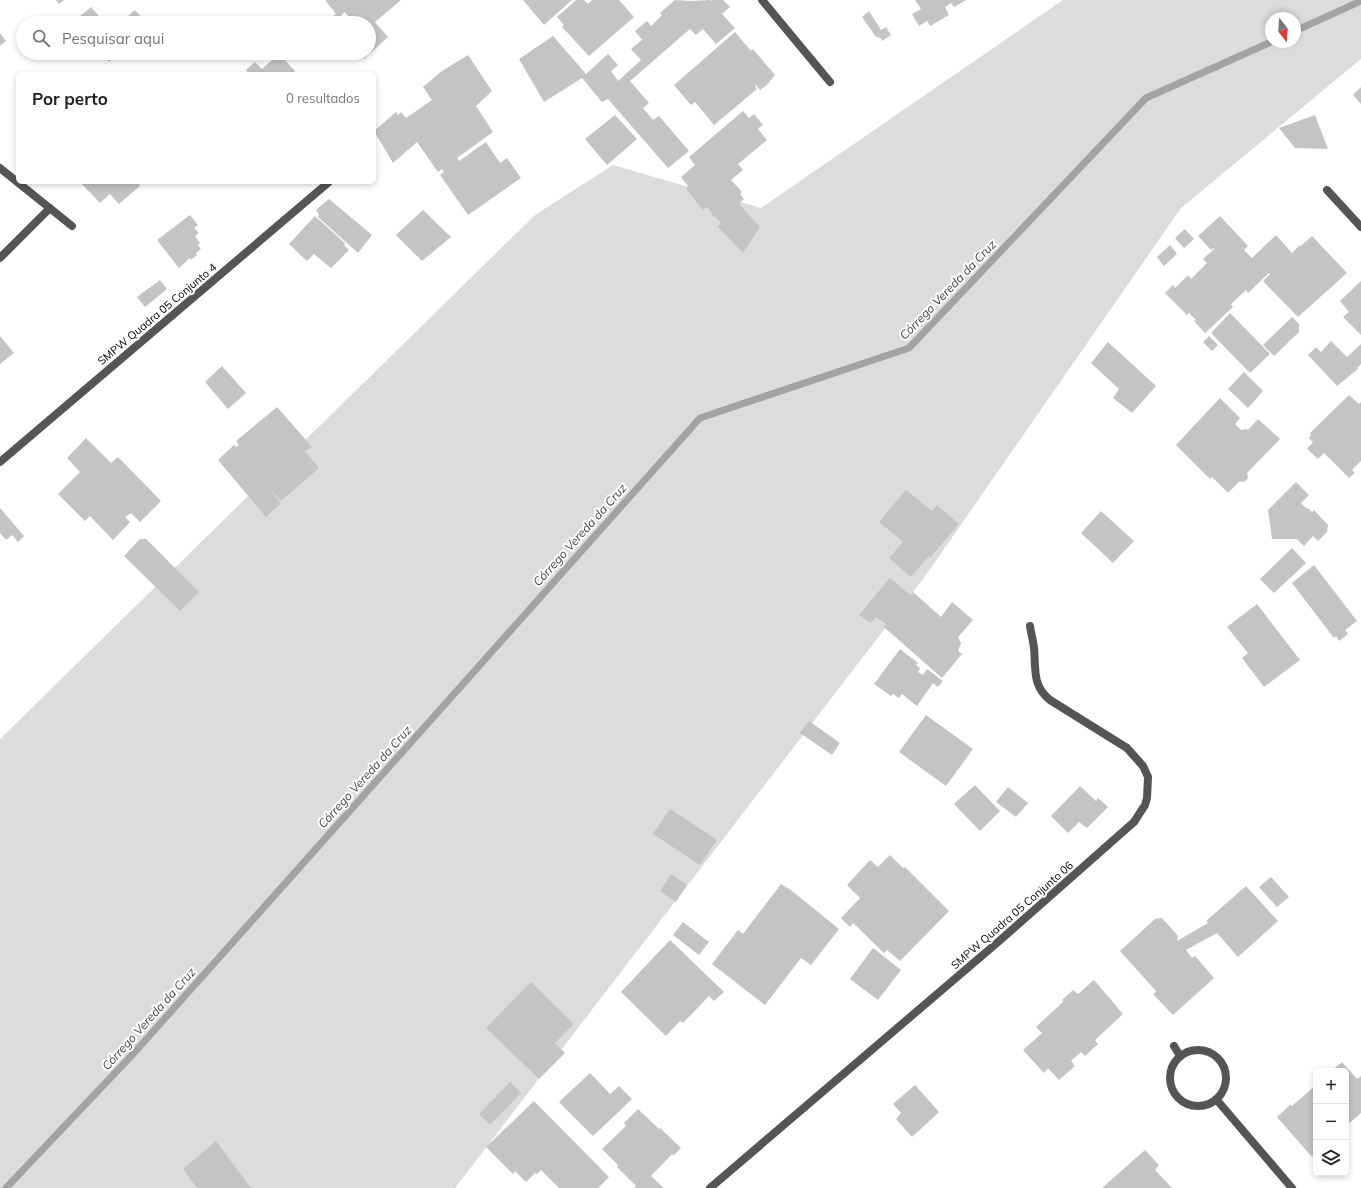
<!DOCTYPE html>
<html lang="pt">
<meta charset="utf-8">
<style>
:root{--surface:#fff;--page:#f6f6f6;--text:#222;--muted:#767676;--line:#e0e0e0}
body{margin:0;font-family:Mulish,sans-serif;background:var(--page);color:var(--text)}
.controls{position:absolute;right:12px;bottom:12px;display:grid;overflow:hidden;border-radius:6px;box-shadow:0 2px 6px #0003}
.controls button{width:36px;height:36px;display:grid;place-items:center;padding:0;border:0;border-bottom:1px solid var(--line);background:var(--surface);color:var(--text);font:20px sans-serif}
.compass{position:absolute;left:1265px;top:12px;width:36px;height:36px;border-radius:50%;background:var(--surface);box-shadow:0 2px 6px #0003;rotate:163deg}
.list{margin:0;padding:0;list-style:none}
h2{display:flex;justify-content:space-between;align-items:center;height:52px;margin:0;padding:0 16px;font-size:17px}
h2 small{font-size:13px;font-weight:400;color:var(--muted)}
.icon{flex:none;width:22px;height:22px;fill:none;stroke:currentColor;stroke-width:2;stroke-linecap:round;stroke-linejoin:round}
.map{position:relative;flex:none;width:1361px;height:1188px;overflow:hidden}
.search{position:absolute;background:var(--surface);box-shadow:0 2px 6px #0003;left:16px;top:16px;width:360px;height:44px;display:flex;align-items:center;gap:10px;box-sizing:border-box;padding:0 14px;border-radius:22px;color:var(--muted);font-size:15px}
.panel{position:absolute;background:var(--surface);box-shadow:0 2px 6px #0003;left:16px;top:72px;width:360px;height:112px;border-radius:6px}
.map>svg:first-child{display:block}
</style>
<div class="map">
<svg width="1361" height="1188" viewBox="0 0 1361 1188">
<rect width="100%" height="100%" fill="#fff"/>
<path fill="#dcdcdc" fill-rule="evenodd" d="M1063,0H1361V59L1181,208L926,575L455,1188H0V739L535,215L613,165L761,208ZM1271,18H1295V42H1271Z"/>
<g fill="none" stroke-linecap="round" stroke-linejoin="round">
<path stroke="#a3a3a3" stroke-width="7" d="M1295,31L1361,1
M6,1188L134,1053L700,418L909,348L1146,98L1271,42"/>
</g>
<path fill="#c4c4c4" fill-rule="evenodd" d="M56,0H64L59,4Z
M325,0H401L375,22L388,37L364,59L358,53H369V23H341L338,19L334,21L335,23H332L329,19L336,14ZM345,12L349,17L346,20L341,15Z
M523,0H572L544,25Z
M576,0H584L588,4L592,0H619L634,17L589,56L562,27L564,25L557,17Z
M675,0L690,1L710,0L712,1L713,0H723L730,7L722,14L735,28L716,44L703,29L696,35L690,29L630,81L649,103L643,108L653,120L659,116L689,151L668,168L608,99L602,102L582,78L544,102L519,59L553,36L586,74L608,54L618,65L611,71L618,81L641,60L631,49L642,40L635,31L647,21L651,26L662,15L660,13Z
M915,0H966L954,7L951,3L945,7L949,15L930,26L927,21L919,26L912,14L921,9Z
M91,7L105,23H76L74,21Z
M135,10L147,23H120Z
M869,11L881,30L886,27L891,35L882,41L880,37L878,38L877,36L876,37L862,17Z
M735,32L751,51L753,49L775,75L768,84L760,90L756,85L755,86L757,89L714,125L695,102L691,105L674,85Z
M0,33L6,41L0,46Z
M102,53H120L109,62Z
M279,54L295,71L291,74H249L246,70L255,62L262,69Z
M468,55L492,91L476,106L493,132L457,158L459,161L486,142L500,163L507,158L521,178L468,215L440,175L444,172L442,169L438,172L417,142L393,163L374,131L396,112L398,115L401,112L406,118L432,100L423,87L442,71Z
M1361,87V104L1353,95Z
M743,111L749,118L754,114L763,125L758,129L767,140L738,164L743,170L731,180L742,192L740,194L744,199L739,204L760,227L743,253L718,227L721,223L715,216L713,217L711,215L713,214L707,207L703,210L686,189L688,186L681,177L695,165L689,157Z
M615,115L637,139L607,165L585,139Z
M1315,115L1328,149L1295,148L1279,128Z
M80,182H142L139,185L140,186L119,204L110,194L100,203Z
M329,199L372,235L358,253L318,217L319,215L316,210Z
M423,210L451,237L422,261L396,235Z
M190,215L198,225L194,228L199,233L195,236L200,243L198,245L201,249L196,253L197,255L191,260L190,258L179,268L157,240Z
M315,216L345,243L344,245L349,250L331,268L314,254L307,261L289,244Z
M1220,216L1248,246L1244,250L1252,258L1276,235L1292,253L1300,245L1301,246L1312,236L1347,273L1298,317L1263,281L1270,274L1269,273L1248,293L1246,290L1231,304L1233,307L1205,333L1194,321L1196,320L1189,313L1187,315L1165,293L1173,285L1175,288L1188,275L1191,279L1207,263L1203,259L1214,249L1213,248L1211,250L1198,236Z
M1185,229L1194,239L1184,248L1175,238Z
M1170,245L1177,254L1164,266L1157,257Z
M160,280L167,289L145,307L137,297Z
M1361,281V335L1343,317L1349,312L1340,301Z
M1230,313L1270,354L1250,373L1211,333Z
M1292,317L1299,324V332L1274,356L1263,345Z
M0,336L14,353L0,364Z
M1209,336L1218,345L1212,351L1203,342Z
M1331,341L1347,357L1361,344V364L1357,368L1358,369L1337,386L1308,355L1316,347L1321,352Z
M1108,342L1156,386L1132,413L1113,398L1119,389L1091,363Z
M222,366L246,393L228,409L205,382Z
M1244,372L1263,391L1248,408L1228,389Z
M1349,395L1359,404L1361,402V461L1352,470L1355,473L1349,478L1324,453L1318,459L1307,449L1313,442L1309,438L1311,435L1310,433Z
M1220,398L1240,418L1235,424L1241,430L1246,429L1248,430L1258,419L1280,439L1247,473L1248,477L1247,480L1243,482L1240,481L1228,493L1212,477L1210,479L1176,445Z
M277,407L312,447L305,451L319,468L281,501L266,484L281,503L266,517L218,460L234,445L236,447L239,445L236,441Z
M86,438L111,463L118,457L161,501L140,522L131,513L125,517L130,522L113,540L90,516L85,521L58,494L80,472L67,458Z
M1296,482L1309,495L1301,503L1307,509L1308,508L1312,512L1314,510L1328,525L1327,532L1318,541L1313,536L1304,546L1297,539H1272L1268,510Z
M906,490L932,511L937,505L959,524L930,558L929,556L911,577L889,558L903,542L879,522Z
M0,508L24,536L18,542L12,535L6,540L0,533Z
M1101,511L1134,541L1113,563L1081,533Z
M140,539H146L199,592L180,611L124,556Z
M1292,548L1306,563L1274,593L1260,579Z
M1314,565L1357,621L1345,630L1348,634L1339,641L1336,636L1334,638L1292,583Z
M890,578L910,595L913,592L941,617L952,602L973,620L958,637L961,643L958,651L962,654L942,678L884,627L886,624L876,617L870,623L859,615Z
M1257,604L1300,660L1264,687L1242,658L1248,653L1227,627Z
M900,649L918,663L916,665L920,668L918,672L923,675L927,669L943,681L938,687L933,683L917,706L902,694L899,698L893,694L891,696L874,684Z
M926,715L973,749L946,786L899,752Z
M809,721L840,743L832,755L800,733Z
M975,785L1000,811L980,831L954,804Z
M1080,786L1096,801L1098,798L1108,807L1087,828L1079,822L1068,833L1051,816Z
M1008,787L1028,803L1016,817L996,802Z
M670,809L717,840L700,865L653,834Z
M890,855L903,868L905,867L949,911L900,961L887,950L884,953L853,923L850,927L841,918L860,898L847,885L870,860L878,867Z
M671,874L687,885L676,902L660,891Z
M1271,877L1289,897L1277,907L1259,887Z
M781,884L792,891L839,929L811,965L801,958L765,1005L712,964L738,930L743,934Z
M1246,886L1278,921L1238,957L1217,933L1186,950L1192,958L1195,956L1214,978L1173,1015L1153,994L1156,992V991L1120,951L1155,919L1162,918L1178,936L1177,941L1208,923L1206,921Z
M683,922L709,942L699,955L673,935Z
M670,940L724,992L714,1001L709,996L683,1023L680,1021L666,1036L621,992Z
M873,948L901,970L878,1000L850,979Z
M1094,980L1123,1014L1095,1040L1098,1044L1085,1056L1081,1052L1071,1061L1075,1066L1059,1080L1048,1068L1044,1073L1023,1050L1042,1033L1036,1027L1063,1002L1062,1000L1073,990L1078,994Z
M531,982L574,1024L555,1043L565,1053L539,1079L486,1028Z
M1342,1062L1357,1079L1361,1076V1113L1346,1126V1071H1331Z
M590,1073L610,1094L619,1086L632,1099L593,1136L559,1102Z
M510,1082L521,1093L490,1125L479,1114Z
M915,1085L939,1112L912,1137L896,1119L901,1113L893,1104Z
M1316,1085V1153L1312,1157L1277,1117L1290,1105L1292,1106Z
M534,1101L609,1177L598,1188H559L541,1170L537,1174L535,1173L526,1182L515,1171L513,1174L486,1147Z
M638,1109L659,1129L660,1128L681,1148L673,1156L672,1154L651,1176L664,1188H634L636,1186L617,1167L618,1165L602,1149L626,1126L624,1123Z
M216,1141L251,1188H197L183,1169Z
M1145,1150L1159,1165L1155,1170L1172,1188H1102Z"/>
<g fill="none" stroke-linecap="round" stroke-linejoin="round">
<path stroke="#555" stroke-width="8" d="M762,0L830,82
M0,168L72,226
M1327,190L1361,227
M0,258L50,208
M0,462L329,182
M1174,1046L1180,1056
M1170 1078a28 28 0 1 1 56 0a28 28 0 1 1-56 0Z
M1216,1099L1292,1188
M710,1188L998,942L1134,822L1145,805L1147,798L1148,777L1143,766L1127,748L1050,700C1032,686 1036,669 1034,648C1033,640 1031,633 1030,626"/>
</g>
<g text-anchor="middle" stroke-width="4" stroke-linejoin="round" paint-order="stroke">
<g font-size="11" fill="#000" stroke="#fff">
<text transform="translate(157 314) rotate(-40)" y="4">SMPW Quadra 05 Conjunto 4</text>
<text transform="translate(1012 915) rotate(-41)" y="4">SMPW Quadra 05 Conjunto 06</text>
</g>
<g font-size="12" font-style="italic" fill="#444" stroke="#fff">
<text transform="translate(948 290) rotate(-46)" y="4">Córrego Vereda da Cruz</text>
<text transform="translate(580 535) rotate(-48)" y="4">Córrego Vereda da Cruz</text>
<text transform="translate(365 777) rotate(-48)" y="4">Córrego Vereda da Cruz</text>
<text transform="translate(149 1019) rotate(-48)" y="4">Córrego Vereda da Cruz</text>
</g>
</g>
</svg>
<div class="controls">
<button>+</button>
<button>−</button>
<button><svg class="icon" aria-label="layers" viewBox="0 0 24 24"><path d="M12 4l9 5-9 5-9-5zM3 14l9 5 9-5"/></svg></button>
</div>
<svg class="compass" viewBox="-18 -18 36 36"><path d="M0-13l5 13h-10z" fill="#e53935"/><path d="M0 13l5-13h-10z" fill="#767676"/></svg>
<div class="search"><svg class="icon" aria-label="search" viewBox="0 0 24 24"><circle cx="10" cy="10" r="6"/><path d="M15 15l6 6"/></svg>Pesquisar aqui</div>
<section class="panel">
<h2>Por perto<small>0 resultados</small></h2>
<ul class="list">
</ul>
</section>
</div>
